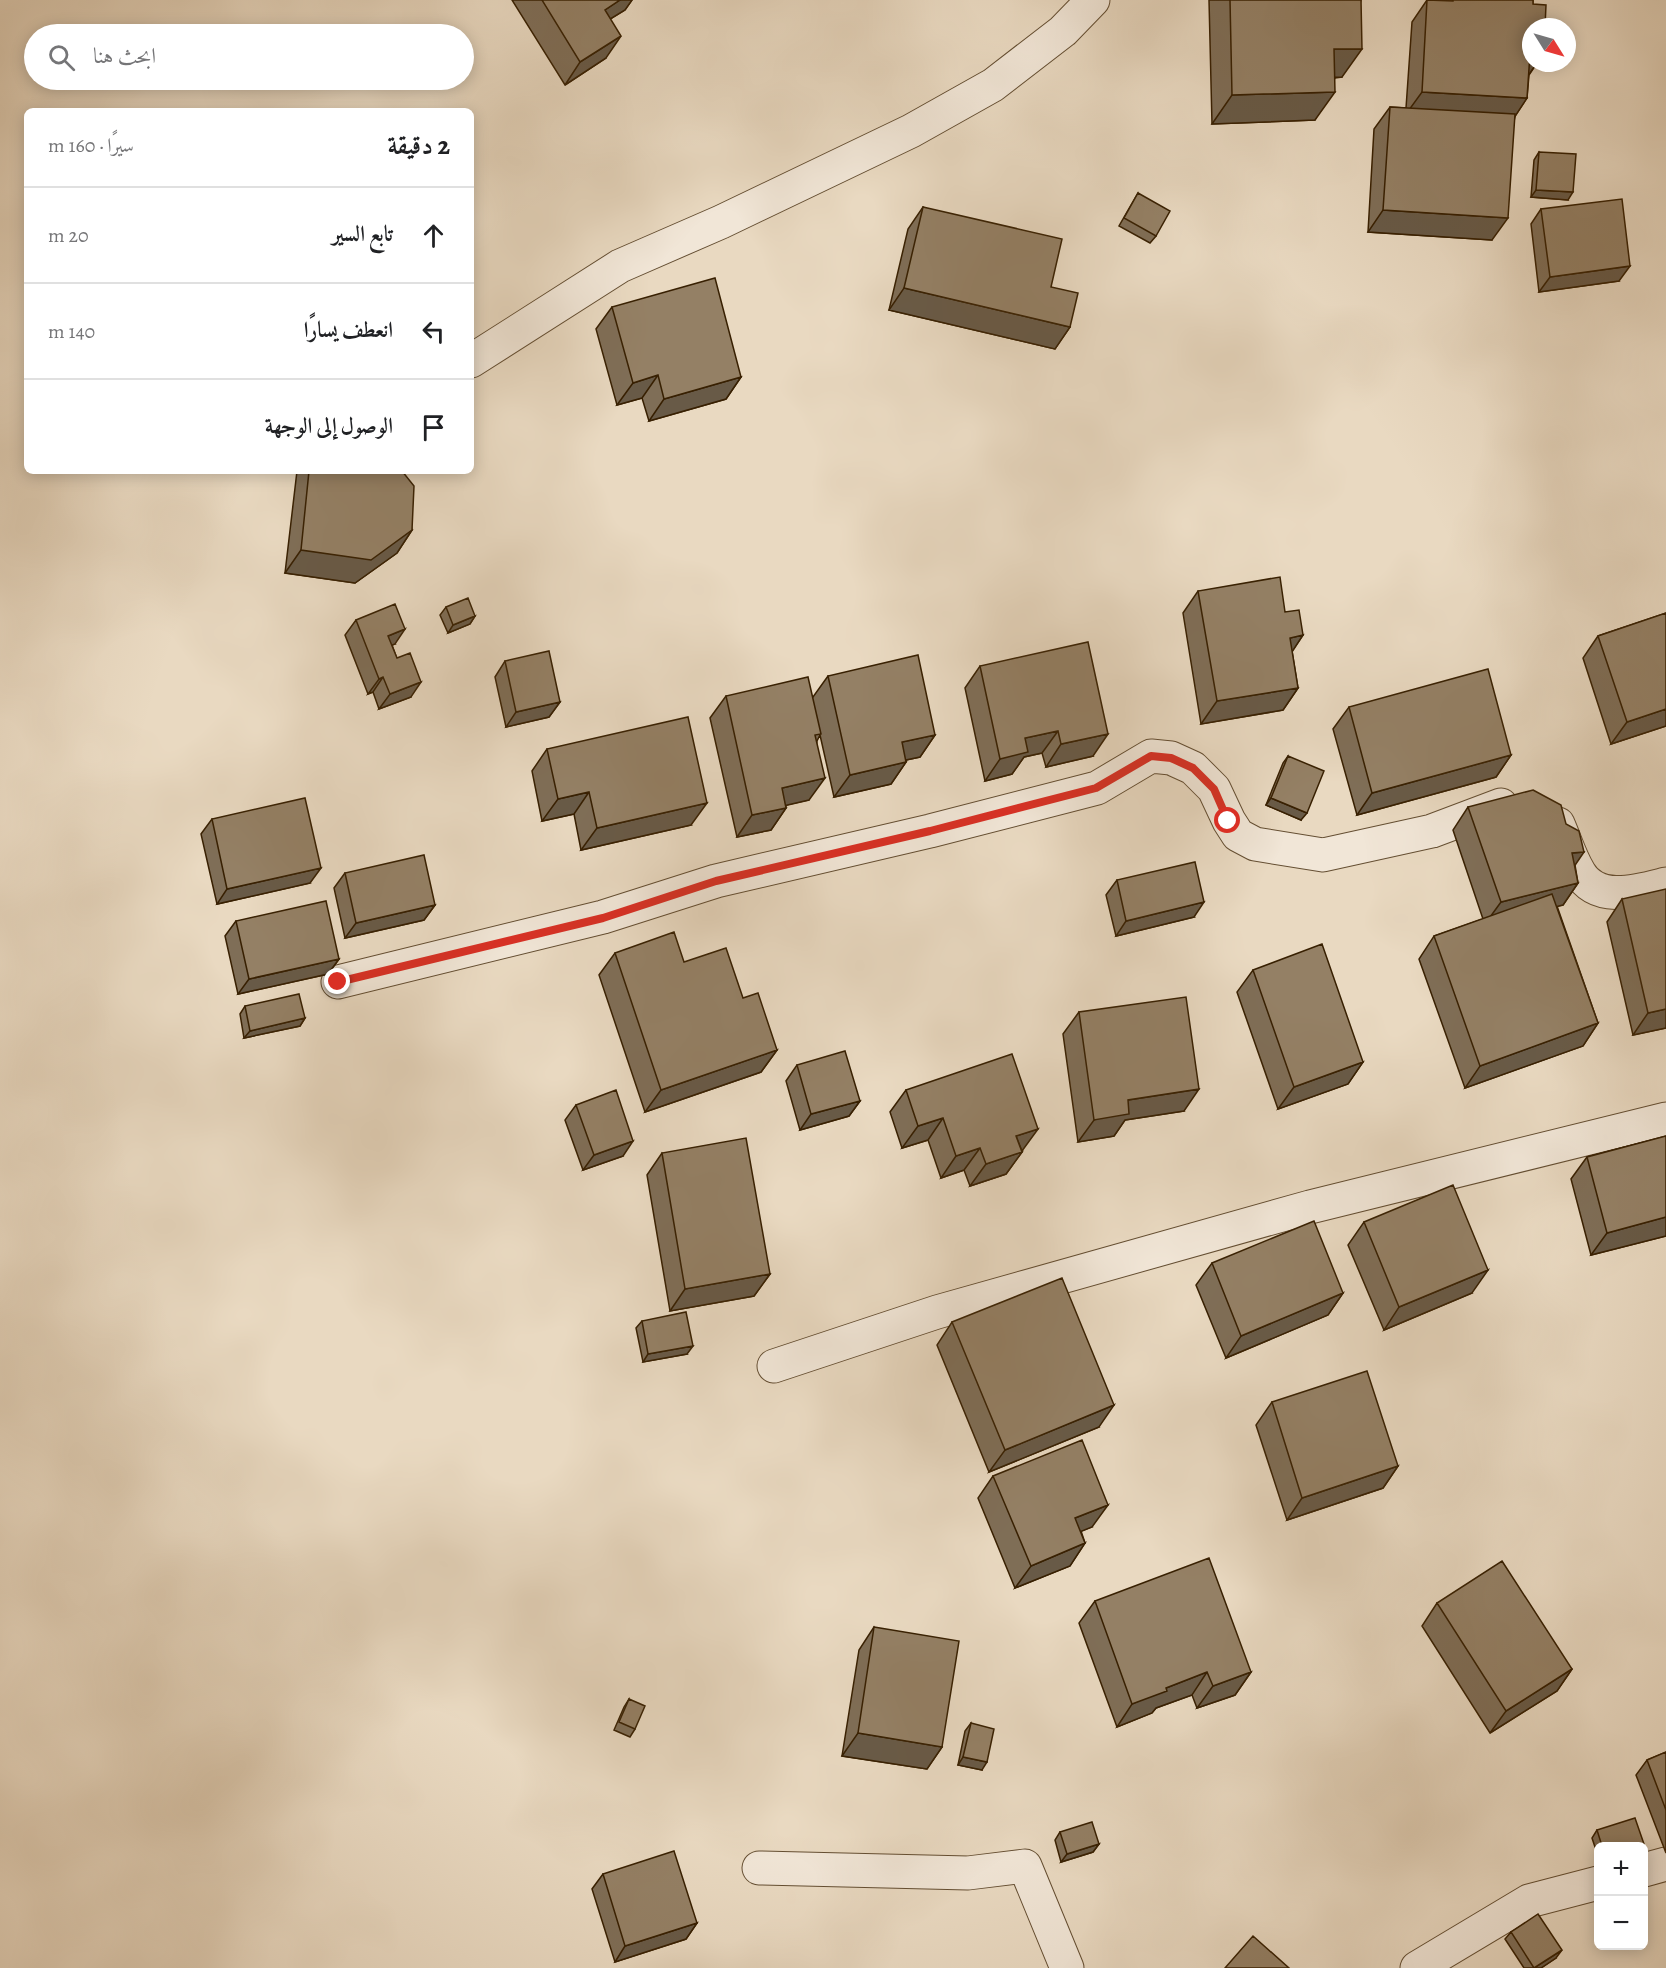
<!DOCTYPE html>
<html lang="ar">
<meta charset="utf-8">
<style>
:root{--surface:#fff;--page:#f6f6f6;--text:#202124;--muted:#757577;--line:#e0e0e0}
body{margin:0;font-family:Alegreya,Amiri,serif;background:var(--page);color:var(--text);direction:rtl}
.controls{position:absolute;right:18px;bottom:18px;display:grid;overflow:hidden;border-radius:9px;box-shadow:0 3px 15px #0003}
.controls button{width:54px;height:54px;display:grid;place-items:center;padding:0;border:0;border-bottom:2px solid var(--line);background:var(--surface);color:var(--text);font:30px sans-serif}
.compass{position:absolute;left:1522px;top:18px;width:54px;height:54px;border-radius:50%;background:var(--surface);box-shadow:0 3px 15px #0003;rotate:127deg}
.stop{position:absolute;width:18px;height:18px;margin:-14px;border:4px solid #d93025;border-radius:50%;background:#fff}
.stop.end{background:#d93025;border-color:#fff;box-shadow:0 2px 6px #0008}
.list{margin:0;padding:0;list-style:none}
h2{display:flex;justify-content:space-between;align-items:center;height:78px;margin:0;padding:0 24px;font-size:26px}
h2 small{font-size:20px;font-weight:400;color:var(--muted)}
.list li{display:grid;grid-template-columns:39px 1fr auto;gap:18px;align-items:center;box-sizing:border-box;height:96px;padding:0 24px;border-top:2px solid var(--line)}
.list b{display:block;font-size:22px;white-space:nowrap}
.list em{font-size:20px;font-style:normal;color:var(--muted)}
.icon{flex:none;width:33px;height:33px;fill:none;stroke:currentColor;stroke-width:2;stroke-linecap:round;stroke-linejoin:round}
.map{position:relative;flex:none;width:1666px;height:1968px;overflow:hidden;direction:ltr}
.search{position:absolute;background:var(--surface);box-shadow:0 3px 15px #0003;left:24px;top:24px;width:450px;height:66px;display:flex;align-items:center;gap:15px;box-sizing:border-box;padding:0 21px;border-radius:33px;color:var(--muted);font-size:22px}
.panel{position:absolute;background:var(--surface);box-shadow:0 3px 15px #0003;left:24px;top:108px;width:450px;height:366px;border-radius:9px;direction:rtl}
.map>svg:first-child{display:block}
</style>
<div class="map">
<svg width="1666" height="1968" viewBox="0 0 1666 1968">
<rect width="100%" height="100%" fill="#e9d9c1"/>
<filter id="stains"><feTurbulence type="fractalNoise" baseFrequency=".00333" numOctaves="4"/><feColorMatrix values="0 0 0 0 .2 0 0 0 0 .09 0 0 0 0 .02 0 0 0 .5 -.17"/></filter>
<radialGradient id="worn" r=".72"><stop offset=".6" stop-color="#630" stop-opacity="0"/><stop offset="1" stop-color="#630" stop-opacity=".3"/></radialGradient>
<g fill="none" stroke-linecap="round" stroke-linejoin="round">
<g stroke="#644e32" stroke-width="35">
<path id="street" d="M471,361L620,266L721,222L911,131L993,85L1063,31L1093,0
M1558,824C1565,840 1570,857 1579,872C1597,904 1638,891 1666,884
M338,982L603,917L716,881L930,831L1097,788L1151,756L1171,758L1193,768L1214,789L1229,821L1238,835L1255,844L1323,855L1432,831L1501,805
M774,1366L937,1312L1310,1207L1666,1119
M759,1868L968,1873L1025,1866L1067,1968
M1644,1870L1666,1864
M1417,1968L1529,1901L1598,1883"/>
</g>
<use href="#street" stroke="#f1e6d7" stroke-width="33"/>
</g>
<path fill="#7f6e57" stroke="#382002" stroke-width="1.5" d="M512,0H632L625,10L610,19L606,58L565,85Z
M1209,0H1361L1342,77L1335,78L1315,120L1212,124Z
M1427,0H1533L1531,63H1537L1529,75L1527,98L1515,116L1492,240L1368,232L1374,129L1390,107L1406,108L1412,22Z
M1539,152L1568,200L1531,197L1534,160Z
M1138,193L1156,236L1150,243L1119,226Z
M923,207L1051,287L1070,327L1055,349L889,310L908,229Z
M1541,209L1619,281L1539,292L1531,224Z
M612,307L741,377L726,399L649,421L642,398L617,405L596,329Z
M297,471H402L412,530L397,553L355,583L285,573Z
M1198,591L1285,612L1303,635L1292,651L1298,688L1283,710L1201,724L1183,613Z
M446,607L475,616L470,624L448,633L440,615Z
M1666,613V726L1611,744L1583,658L1598,636Z
M356,620L395,644L392,645L411,697L379,709L373,692L368,694L345,635Z
M505,661L560,702L549,717L506,727L495,677Z
M980,666L1093,756L1046,767L1042,753L1024,757L1012,774L985,781L965,688Z
M828,676L935,735L920,757L906,760V762L891,784L834,797L820,735L817,741L809,800L786,805V808L771,830L737,837L710,718L726,696L813,697Z
M1349,707L1511,755L1496,777L1357,815L1333,729Z
M547,749L691,825L581,850L574,814L542,821L532,771Z
M1288,756L1301,820L1266,805L1283,763Z
M1468,807L1575,865L1578,883L1563,905L1557,906L1598,1023L1583,1046L1465,1088L1419,959L1434,936L1483,919L1453,830Z
M212,819L310,883L217,904L201,834Z
M345,873L435,905L424,920L345,938L334,888Z
M1117,880L1194,917L1116,936L1106,895Z
M1622,899L1666,1028L1633,1035L1607,922Z
M236,921L339,959L328,974L238,994L225,936Z
M615,953L684,962L743,998L777,1050L761,1072L645,1112L599,975Z
M1253,970L1363,1062L1348,1084L1278,1109L1237,992Z
M245,1006L305,1018L300,1026L244,1038L240,1014Z
M1079,1012L1184,1111L1125,1120L1114,1136L1078,1142L1063,1034Z
M797,1065L860,1101L849,1116L800,1130L786,1081Z
M906,1090L1022,1151V1152L1006,1174L970,1186L964,1170L941,1178L928,1140L902,1148L890,1112Z
M576,1105L623,1156L583,1170L565,1120Z
M1666,1136V1236L1591,1255L1571,1179L1587,1157Z
M662,1153L770,1274L754,1296L670,1311L647,1175Z
M1364,1222L1472,1293L1384,1330L1348,1245Z
M1212,1263L1343,1293L1328,1315L1226,1358L1196,1285Z
M642,1321L687,1354L643,1362L636,1328Z
M952,1322L1099,1427L989,1472L937,1345Z
M1272,1402L1398,1466L1383,1488L1287,1520L1256,1425Z
M993,1476L1092,1527L1081,1531L1085,1543L1070,1566L1015,1588L978,1498Z
M1095,1601L1251,1672L1235,1695L1197,1708L1192,1695L1156,1708L1152,1713L1117,1727L1079,1623Z
M1437,1603L1572,1669L1557,1691L1490,1733L1422,1626Z
M874,1627L942,1747L927,1769L842,1756L859,1650Z
M629,1699L635,1729L630,1737L614,1730L624,1707Z
M971,1723L982,1770L958,1765L965,1731Z
M1666,1752V1853L1636,1775L1647,1760Z
M1597,1830L1645,1847L1644,1849V1846H1599V1859L1592,1838Z
M1060,1832L1099,1844L1093,1852L1061,1862L1055,1840Z
M603,1874L697,1923L686,1939L615,1962L592,1889Z
M1511,1932L1556,1958L1541,1968H1524L1505,1939Z"/>
<path fill="#685a47" stroke="#382002" stroke-width="1.5" d="M620,0H632L625,10L589,32L605,10Z
M621,36L606,58L565,85L580,62Z
M1334,49H1362L1342,77L1313,78Z
M1530,54H1531V63H1537L1527,77Z
M1335,92L1315,120L1212,124L1232,95Z
M1422,92L1527,98L1512,121L1406,114Z
M1536,190L1573,192L1568,200L1531,197Z
M1383,210L1508,218L1492,240L1368,232Z
M1630,266L1619,281L1539,292L1550,277Z
M904,288L1070,327L1055,349L889,310Z
M658,375L642,398L617,405L633,383Z
M741,377L726,399L649,421L664,399Z
M412,530L397,553L355,583L285,573L301,550Z
M475,616L470,624L448,633L453,625Z
M405,629L395,644L378,651L388,636Z
M1303,635L1288,658L1290,638Z
M383,677L373,692L368,694L379,679Z
M421,682L411,697L379,709L390,694Z
M1298,688L1283,710L1201,724L1217,701Z
M560,702L549,717L506,727L516,712Z
M1666,709V726L1611,744L1627,722Z
M1058,731L1042,753L1024,757L1012,774L985,781L1000,759L1025,738Z
M1108,734L1093,756L1046,767L1061,744Z
M935,735L920,757L887,764L902,742Z
M1511,755L1496,777L1357,815L1372,793Z
M906,762L891,784L834,797L850,775Z
M825,778L809,800L766,810L782,788Z
M589,792L574,814L542,821L558,799Z
M1271,798L1307,813L1301,820L1266,805Z
M707,803L691,825L581,850L597,828Z
M786,808L771,830L737,837L752,815Z
M1584,852L1569,874L1572,853Z
M321,868L310,883L217,904L227,889Z
M1578,883L1563,905L1485,924L1501,902Z
M1204,902L1194,917L1116,936L1126,921Z
M435,905L424,920L345,938L356,923Z
M339,959L328,974L238,994L249,979Z
M1666,1009V1028L1633,1035L1648,1013Z
M305,1018L300,1026L244,1038L250,1031Z
M1598,1023L1583,1046L1465,1088L1480,1066Z
M777,1050L761,1072L645,1112L661,1090Z
M1363,1062L1348,1084L1278,1109L1294,1087Z
M1199,1089L1184,1111L1125,1120L1114,1136L1078,1142L1094,1120L1128,1100Z
M860,1101L849,1116L800,1130L811,1114Z
M943,1118L928,1140L902,1148L918,1126Z
M1038,1129L1022,1151L1016,1136Z
M633,1141L623,1156L583,1170L594,1155Z
M980,1148L964,1170L941,1178L956,1156Z
M1022,1152L1006,1174L970,1186L986,1164Z
M1666,1217V1236L1591,1255L1607,1233Z
M1488,1270L1472,1293L1384,1330L1399,1307Z
M770,1274L754,1296L670,1311L685,1289Z
M1343,1293L1328,1315L1226,1358L1241,1336Z
M693,1346L687,1354L643,1362L648,1354Z
M1114,1405L1099,1427L989,1472L1005,1450Z
M1398,1466L1383,1488L1287,1520L1302,1498Z
M1108,1505L1092,1527L1060,1540L1075,1518Z
M1085,1543L1070,1566L1015,1588L1031,1566Z
M1572,1669L1557,1691L1490,1733L1506,1711Z
M1207,1672L1192,1695L1156,1708L1152,1713L1117,1727L1132,1704L1166,1688Z
M1251,1672L1235,1695L1197,1708L1213,1686Z
M858,1733L942,1747L927,1769L842,1756Z
M963,1757L987,1762L982,1770L958,1765Z
M1099,1844L1093,1852L1061,1862L1067,1854Z
M697,1923L686,1939L615,1962L625,1946Z
M1562,1950L1556,1958L1541,1968H1534Z"/>
<path fill="#948065" stroke="#382002" stroke-width="1.5" d="M542,0H620L605,10L621,36L580,62Z
M1230,0H1361L1362,49H1334L1335,92L1232,95Z
M1427,0L1453,1V0H1533V4L1546,5L1545,27H1531V54H1530L1527,98L1422,92Z
M1390,107L1515,114L1508,218L1383,210Z
M1539,152L1576,154L1573,192L1536,190Z
M1138,193L1170,211L1156,236L1124,218Z
M1622,199L1630,266L1550,277L1541,209Z
M923,207L1062,239L1051,287L1078,293L1070,327L904,288Z
M715,278L741,377L664,399L658,375L633,383L612,307Z
M309,471H402L414,486L412,530L371,560L301,550Z
M1280,577L1285,612L1299,610L1303,635L1290,638L1298,688L1217,701L1198,591Z
M468,598L475,616L453,625L446,607Z
M395,604L405,629L388,636L397,658L410,653L421,682L390,694L383,677L379,679L356,620Z
M1666,613V709L1627,722L1598,636Z
M1088,642L1108,734L1061,744L1058,731L1025,738L1028,752L1000,759L980,666Z
M549,651L560,702L516,712L505,661Z
M918,655L935,735L902,742L906,762L850,775L828,676Z
M1488,669L1511,755L1372,793L1349,707Z
M808,677L821,734L815,735L825,778L782,788L786,808L752,815L726,696Z
M688,717L707,803L597,828L589,792L558,799L547,749Z
M1288,756L1324,771L1307,813L1271,798Z
M1533,790L1561,805L1566,824L1579,831L1584,852L1572,853L1578,883L1501,902L1468,807Z
M305,798L321,868L227,889L212,819Z
M424,855L435,905L356,923L345,873Z
M1195,862L1204,902L1126,921L1117,880Z
M1666,889V1009L1648,1013L1622,899Z
M1552,894L1598,1023L1480,1066L1434,936Z
M326,901L339,959L249,979L236,921Z
M674,932L684,962L726,948L743,998L758,993L777,1050L661,1090L615,953Z
M1322,944L1363,1062L1294,1087L1253,970Z
M299,994L305,1018L250,1031L245,1006Z
M1186,997L1199,1089L1128,1100L1129,1114L1094,1120L1079,1012Z
M845,1051L860,1101L811,1114L797,1065Z
M1012,1054L1038,1129L1016,1136L1022,1152L986,1164L980,1148L956,1156L943,1118L918,1126L906,1090Z
M616,1090L633,1141L594,1155L576,1105Z
M1666,1136V1217L1607,1233L1587,1157Z
M746,1138L770,1274L685,1289L662,1153Z
M1453,1185L1488,1270L1399,1307L1364,1222Z
M1314,1221L1343,1293L1241,1336L1212,1263Z
M1062,1278L1114,1405L1005,1450L952,1322Z
M686,1312L693,1346L648,1354L642,1321Z
M1367,1371L1398,1466L1302,1498L1272,1402Z
M1082,1440L1108,1505L1075,1518L1085,1543L1031,1566L993,1476Z
M1209,1558L1251,1672L1213,1686L1207,1672L1166,1688L1167,1691L1132,1704L1095,1601Z
M1502,1561L1572,1669L1506,1711L1437,1603Z
M874,1627L959,1641L942,1747L858,1733Z
M629,1699L645,1706L635,1729L619,1722Z
M971,1723L994,1729L987,1762L963,1757Z
M1666,1752V1810L1647,1760Z
M1635,1818L1645,1847L1602,1846L1597,1830Z
M1092,1822L1099,1844L1067,1854L1060,1832Z
M674,1851L697,1923L625,1946L603,1874Z
M1538,1914L1562,1950L1534,1968L1511,1932Z
M1253,1936L1289,1968H1225Z"/>
<g fill="none" stroke-linecap="round" stroke-linejoin="round">
<path stroke="#d93025" stroke-width="8" d="M338,982L603,918L716,881L930,831L1096,788L1151,756L1171,758L1193,768L1214,789L1228,821"/>
</g>
<rect width="100%" height="100%" filter="url(#stains)"/>
<rect width="100%" height="100%" fill="url(#worn)"/>
</svg>
<div class="controls">
<button>+</button>
<button>−</button>
</div>
<svg class="compass" viewBox="-18 -18 36 36"><path d="M0-13l5 13h-10z" fill="#e53935"/><path d="M0 13l5-13h-10z" fill="#757577"/></svg>
<div class="stop" style="left:1228px;top:821px"></div>
<div class="stop end" style="left:338px;top:982px"></div>
<div class="search"><svg class="icon" aria-label="search" viewBox="0 0 24 24"><circle cx="10" cy="10" r="6"/><path d="M15 15l6 6"/></svg>ابحث هنا</div>
<section class="panel">
<h2>2 دقيقة<small>سيرًا · 160 m</small></h2>
<ul class="list">
<li><svg class="icon" aria-label="ahead" viewBox="0 0 24 24"><path d="M12 20V5M6 11l6-6 6 6"/></svg><div><b>تابع السير</b></div><em>20 m</em></li>
<li><svg class="icon" aria-label="left" viewBox="0 0 24 24"><path d="M17 20v-9H6M10 6l-5 5 5 5"/></svg><div><b>انعطف يسارًا</b></div><em>140 m</em></li>
<li><svg class="icon" aria-label="arrive" viewBox="0 0 24 24"><path d="M6 21V4h12l-3 4 3 4H6"/></svg><div><b>الوصول إلى الوجهة</b></div></li>
</ul>
</section>
</div>
